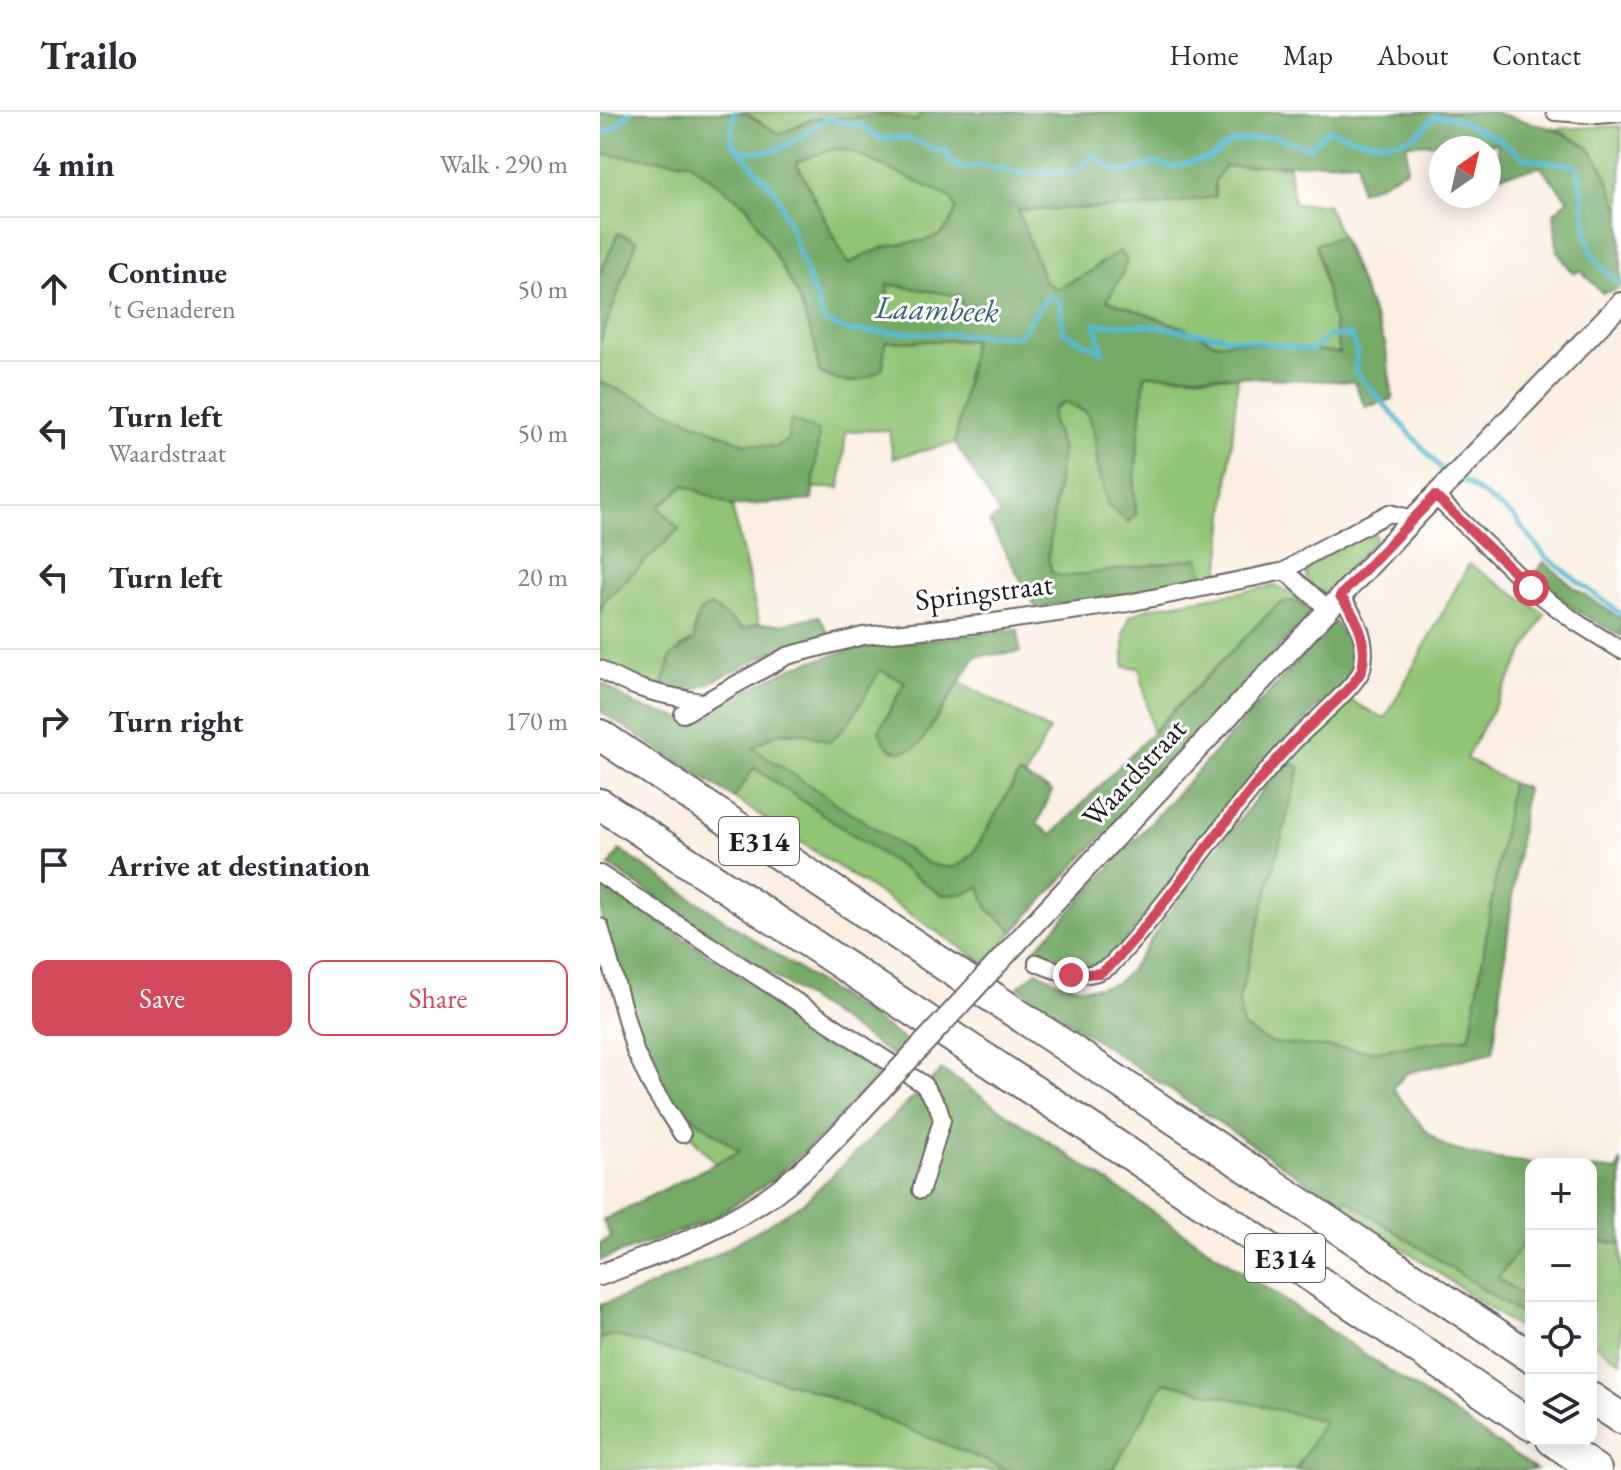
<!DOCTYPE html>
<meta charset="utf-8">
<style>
:root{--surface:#fff;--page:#f7f7f7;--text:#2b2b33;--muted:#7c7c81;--line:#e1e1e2;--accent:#d1495b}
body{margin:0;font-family:"EB Garamond",serif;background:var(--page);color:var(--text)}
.controls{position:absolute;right:24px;bottom:24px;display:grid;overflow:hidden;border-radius:16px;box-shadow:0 4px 20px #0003}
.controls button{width:72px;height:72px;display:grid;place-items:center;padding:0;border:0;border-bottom:2px solid var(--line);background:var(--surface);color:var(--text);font:40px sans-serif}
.compass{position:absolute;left:829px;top:24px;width:72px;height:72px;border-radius:50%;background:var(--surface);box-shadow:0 4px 20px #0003;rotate:34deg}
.stop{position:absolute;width:24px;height:24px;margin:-18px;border:6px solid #d1495b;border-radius:50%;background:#fff}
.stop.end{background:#d1495b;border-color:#fff;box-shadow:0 2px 8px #0008}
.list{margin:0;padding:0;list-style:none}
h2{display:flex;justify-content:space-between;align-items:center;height:104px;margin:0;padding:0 32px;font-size:34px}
h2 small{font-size:26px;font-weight:400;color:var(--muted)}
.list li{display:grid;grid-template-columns:52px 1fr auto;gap:24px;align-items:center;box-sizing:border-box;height:144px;padding:0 32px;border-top:2px solid var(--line)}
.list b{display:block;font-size:30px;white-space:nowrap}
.list p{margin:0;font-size:26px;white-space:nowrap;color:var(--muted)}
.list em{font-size:26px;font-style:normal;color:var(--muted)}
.actions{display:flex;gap:16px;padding:24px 32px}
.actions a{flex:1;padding:18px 0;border:2px solid var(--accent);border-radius:16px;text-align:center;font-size:28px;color:var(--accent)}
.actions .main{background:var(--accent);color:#fff}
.icon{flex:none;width:44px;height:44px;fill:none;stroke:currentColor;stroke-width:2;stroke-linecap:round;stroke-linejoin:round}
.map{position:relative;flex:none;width:1021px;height:1358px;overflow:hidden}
header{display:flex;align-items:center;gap:48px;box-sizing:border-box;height:112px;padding:0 40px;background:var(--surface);border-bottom:2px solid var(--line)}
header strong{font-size:38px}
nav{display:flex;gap:44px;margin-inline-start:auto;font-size:28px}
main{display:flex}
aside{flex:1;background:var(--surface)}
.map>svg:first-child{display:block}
</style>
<header>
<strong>Trailo</strong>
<nav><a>Home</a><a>Map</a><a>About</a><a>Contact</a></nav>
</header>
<main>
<aside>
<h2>4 min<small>Walk · 290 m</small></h2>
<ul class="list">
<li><svg class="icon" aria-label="ahead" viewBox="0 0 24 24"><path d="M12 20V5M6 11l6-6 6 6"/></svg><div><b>Continue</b><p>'t Genaderen</p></div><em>50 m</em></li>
<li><svg class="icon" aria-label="left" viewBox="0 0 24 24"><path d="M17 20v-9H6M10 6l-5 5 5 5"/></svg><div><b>Turn left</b><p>Waardstraat</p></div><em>50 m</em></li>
<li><svg class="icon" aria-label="left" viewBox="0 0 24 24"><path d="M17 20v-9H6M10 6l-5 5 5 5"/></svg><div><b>Turn left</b></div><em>20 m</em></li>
<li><svg class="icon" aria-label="right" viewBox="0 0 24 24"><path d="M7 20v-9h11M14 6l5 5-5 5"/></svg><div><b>Turn right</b></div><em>170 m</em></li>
<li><svg class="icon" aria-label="arrive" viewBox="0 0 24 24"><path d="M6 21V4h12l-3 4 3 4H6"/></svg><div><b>Arrive at destination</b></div></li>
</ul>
<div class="actions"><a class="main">Save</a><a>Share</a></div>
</aside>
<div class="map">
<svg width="1021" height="1358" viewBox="0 0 1021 1358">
<rect width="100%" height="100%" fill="#fff"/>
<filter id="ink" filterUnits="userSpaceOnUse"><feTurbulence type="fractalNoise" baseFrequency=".0125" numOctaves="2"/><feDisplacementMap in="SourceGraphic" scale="16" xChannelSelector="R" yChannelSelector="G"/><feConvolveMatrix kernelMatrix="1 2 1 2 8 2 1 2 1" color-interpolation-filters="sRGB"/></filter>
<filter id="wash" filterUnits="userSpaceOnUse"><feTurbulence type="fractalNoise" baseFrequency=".006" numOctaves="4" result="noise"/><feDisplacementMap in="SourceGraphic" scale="32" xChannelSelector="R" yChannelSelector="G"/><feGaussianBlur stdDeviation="1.8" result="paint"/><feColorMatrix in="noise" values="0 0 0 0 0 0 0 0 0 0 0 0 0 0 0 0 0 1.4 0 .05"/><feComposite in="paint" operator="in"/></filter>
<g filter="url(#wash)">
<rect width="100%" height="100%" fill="#faefe2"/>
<path fill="#91c374" stroke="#567048" stroke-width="2" d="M144,0H323L316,9L290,3L212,7L180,22Z
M1020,14L1021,15V100L1002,54L987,35L955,17Z
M233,37L250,39L350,85L356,97C345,137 314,126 283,136C271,140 259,147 248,152L196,49Z
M0,42L89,50L147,94L196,180L215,232L219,260C248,276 256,272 283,256L284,230L373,228L355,331L293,346L289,318L246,319L240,376H213L219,320L187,329L176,335L143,331L0,270V230L37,129L18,121L0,163Z
M645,52L689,54L694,92H727L741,124L716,133L741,241L632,229L617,232L587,217L507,188L522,163L502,149L488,161L457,177L444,169L417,98L547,95L614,85L615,68L624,55Z
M287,172L360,184L363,204H286Z
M545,263L638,265L619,465L604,469L598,446L464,465L452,461L448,446L462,337L452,309V297L465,290L487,301L495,325L498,360L536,401L534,374Z
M85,373L132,394L159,511L144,517L130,508L95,514L94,528L81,535L62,577L25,564L0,548V502L4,489L78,417L59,395Z
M770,416L775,420L776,428L722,484C717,478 707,473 706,464C703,445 755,424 770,416Z
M869,452L945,502L866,646L911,671L870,925L777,939L671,931L643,915L639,887L699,655L687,649L748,587L785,607Z
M674,474L691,480L712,500L695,489L677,493L552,620L540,556L524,555V522L530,504L548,496Z
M280,558L305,569L279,619L320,632L360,570L449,618L425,666L418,663L374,740C358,759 351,757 329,752L152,636L172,621H206L252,603Z
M153,655L342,783L363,782L380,775L388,797L414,819L386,852L134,686Z
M68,987L140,1039L116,1052L90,1023Z
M746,1087L931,1209V1225L741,1093Z
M931,1121V1189L898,1166Z
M991,1128L1021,1132V1250L991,1230Z
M13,1223L204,1275L409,1358H0V1227Z
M564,1270L725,1309L696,1358H513Z"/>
<path fill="#74a966" stroke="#486241" stroke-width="2" fill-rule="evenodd" d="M0,0H144L180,22L212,7L290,3L316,9L323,0H892L955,17L987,34L1002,54L1021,100V174L1013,179L1002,181L980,158L974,162L957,140L954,101L968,88L941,55L902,63L897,31L807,32V57L778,73L760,79L758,49L624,55L615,68V85L547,95L418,98L444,169L457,177L488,161L519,139L527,148L522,163L507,188L587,217L617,232L632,229L740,241L716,132L741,124L785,231L793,287L765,295L754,270L598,263H545L534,374L536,402L528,410L508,394L498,360L495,325L487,301L465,290L453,297L452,309L462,337L448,446L452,461L464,465L599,446L604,469L436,496L389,410L400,403L355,331L373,228L285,230L283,256C262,273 243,273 219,260L215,232L196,180L147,94L89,50L0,42ZM233,37L250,39L350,85L356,97C345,137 314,126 283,136C271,140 259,147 248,152L196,50ZM288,172L360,184L363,203L286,204Z
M18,121L37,129L0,230V163Z
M0,270L143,331L176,335L187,329L191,308L219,320L212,388L132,394L85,373L59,395L79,417L4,489L0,502Z
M944,450L976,477L1021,507V524L975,498L933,463Z
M688,489H695L712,500L414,819L388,797L380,775L363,782L342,783L154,656L134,686L0,599V570L37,594L88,608L195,554L261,535L418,518L420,540L376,544L320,632C300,645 288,642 279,619L305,570L280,558C265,582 251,614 229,630C197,617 182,614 153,636L329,752C351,757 358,759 374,740L419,662L452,679L437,712L452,723L677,493Z
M111,494L143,517L159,511L183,512L219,504L229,522L170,541L91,580L62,577L71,544L94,528L95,514L100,499Z
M734,509L758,542L755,559L745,573L713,600L654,668L517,838C484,864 469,854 433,840Z
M687,649L700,655L639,887L643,915L671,931L777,939L870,925L911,671L926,676L893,940L807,961L793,976C806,994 825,1022 844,1033C864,1044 921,1050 944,1052H931V1121L898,1166L931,1189V1209L746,1087L741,1093L418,875L437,859C461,873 484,881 513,872C527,867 547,833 556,820C596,760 641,705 687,649Z
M20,738L309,931L298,947L9,754Z
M1,770L281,960L229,1017L170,1070L107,1110L0,1148V1131L11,1126L3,1108L140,1039L68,987L51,964L2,819Z
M342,958L937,1358H696L724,1309L564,1270L513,1358H409L204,1275L13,1223L0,1227V1193L35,1181L111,1146L203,1091Z
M1021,1049V1132L991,1128V1056L1017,1059Z"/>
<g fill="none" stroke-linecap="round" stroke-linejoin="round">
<path stroke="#53bad1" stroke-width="5" d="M134,0L131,29L178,83L224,209L248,219L419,224L448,184L460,189L463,220L503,240L495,212L544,213L712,238L729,224L751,223L757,241L755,259L843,359
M0,19L12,18L30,0
M140,39C150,39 162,40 172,39C180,38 220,13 227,6L261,14L282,27C302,23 320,27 336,39L348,38L350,50L365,57L378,53L420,61L476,60L494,43L507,54L524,60L557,51L572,55L610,46L632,30L673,24L709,36L729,17C753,28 793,37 817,22C824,17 829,10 835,4L854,6L901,28L924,46L976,54C994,102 970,134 1018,170
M864,369L914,405L945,444L1021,502"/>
</g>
</g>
<g filter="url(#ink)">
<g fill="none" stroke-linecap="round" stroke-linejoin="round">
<g stroke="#6a6661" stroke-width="20">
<path id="minor" d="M955,0L998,3L1021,1
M835,384L931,476L976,510L1021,538
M685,459L711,442L789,401L813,407
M0,557C32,578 64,583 101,590
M83,602L187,544L263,524L380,512L528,491L685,459L728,497
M0,762L323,972L338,994L342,1008L321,1078
M0,815L35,939L52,975L82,1022
M437,851C463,862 486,870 511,853C576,783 627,701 692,631C707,615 757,574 762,557C769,529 757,505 740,484"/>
</g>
<g stroke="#6a6661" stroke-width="24">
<path id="tertiary" d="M443,802L813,407L1021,191
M0,1163C54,1143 109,1124 158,1092C201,1065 237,1025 272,987"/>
</g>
<g stroke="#6a6661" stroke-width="34">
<path id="motorway" d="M0,623L931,1245
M0,692L552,1057L931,1313
M991,1286L1021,1306
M952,1328L996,1358"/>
</g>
<use href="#minor" stroke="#fff" stroke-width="16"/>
<use href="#tertiary" stroke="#fff" stroke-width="20"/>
<use href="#motorway" stroke="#fff" stroke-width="30"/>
<g stroke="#6a6661" stroke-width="24" stroke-linecap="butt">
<path id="tertiary-bridge" d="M272,987L443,802"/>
</g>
<use href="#tertiary-bridge" stroke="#fff" stroke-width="20"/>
</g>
</g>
<g fill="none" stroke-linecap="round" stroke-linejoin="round" filter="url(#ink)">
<path stroke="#d1495b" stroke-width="10" d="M471,863L500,861L511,853C576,783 627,701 692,631C707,615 757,574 762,557C769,529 757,505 740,484L835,384L931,476"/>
</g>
<g text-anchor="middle" stroke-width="6" stroke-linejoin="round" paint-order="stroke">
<g fill="#fff" stroke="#606060" stroke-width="2">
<rect x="119" y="705" width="80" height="48" rx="6"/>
<rect x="645" y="1122" width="80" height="48" rx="6"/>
</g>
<g font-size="28" font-weight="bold" fill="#1c1c1c">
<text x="159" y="739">E314</text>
<text x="685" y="1156">E314</text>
</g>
<g font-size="30" fill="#1c1c1c" stroke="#fff">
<text transform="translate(384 480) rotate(-7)" y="10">Springstraat</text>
<text transform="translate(534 661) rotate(-47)" y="10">Waardstraat</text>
</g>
<g font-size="32" font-style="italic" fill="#35636d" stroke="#fff">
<text transform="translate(337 197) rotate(2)" y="11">Laambeek</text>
</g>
</g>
</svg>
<div class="controls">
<button>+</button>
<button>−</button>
<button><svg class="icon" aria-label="locate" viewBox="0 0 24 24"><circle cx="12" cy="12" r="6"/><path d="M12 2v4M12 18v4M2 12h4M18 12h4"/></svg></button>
<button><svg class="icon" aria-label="layers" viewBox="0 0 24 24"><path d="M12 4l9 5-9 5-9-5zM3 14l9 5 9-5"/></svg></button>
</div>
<svg class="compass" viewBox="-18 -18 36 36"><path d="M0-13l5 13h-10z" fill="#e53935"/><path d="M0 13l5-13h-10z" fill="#7c7c81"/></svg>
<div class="stop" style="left:931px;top:476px"></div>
<div class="stop end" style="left:471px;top:863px"></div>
</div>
</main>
